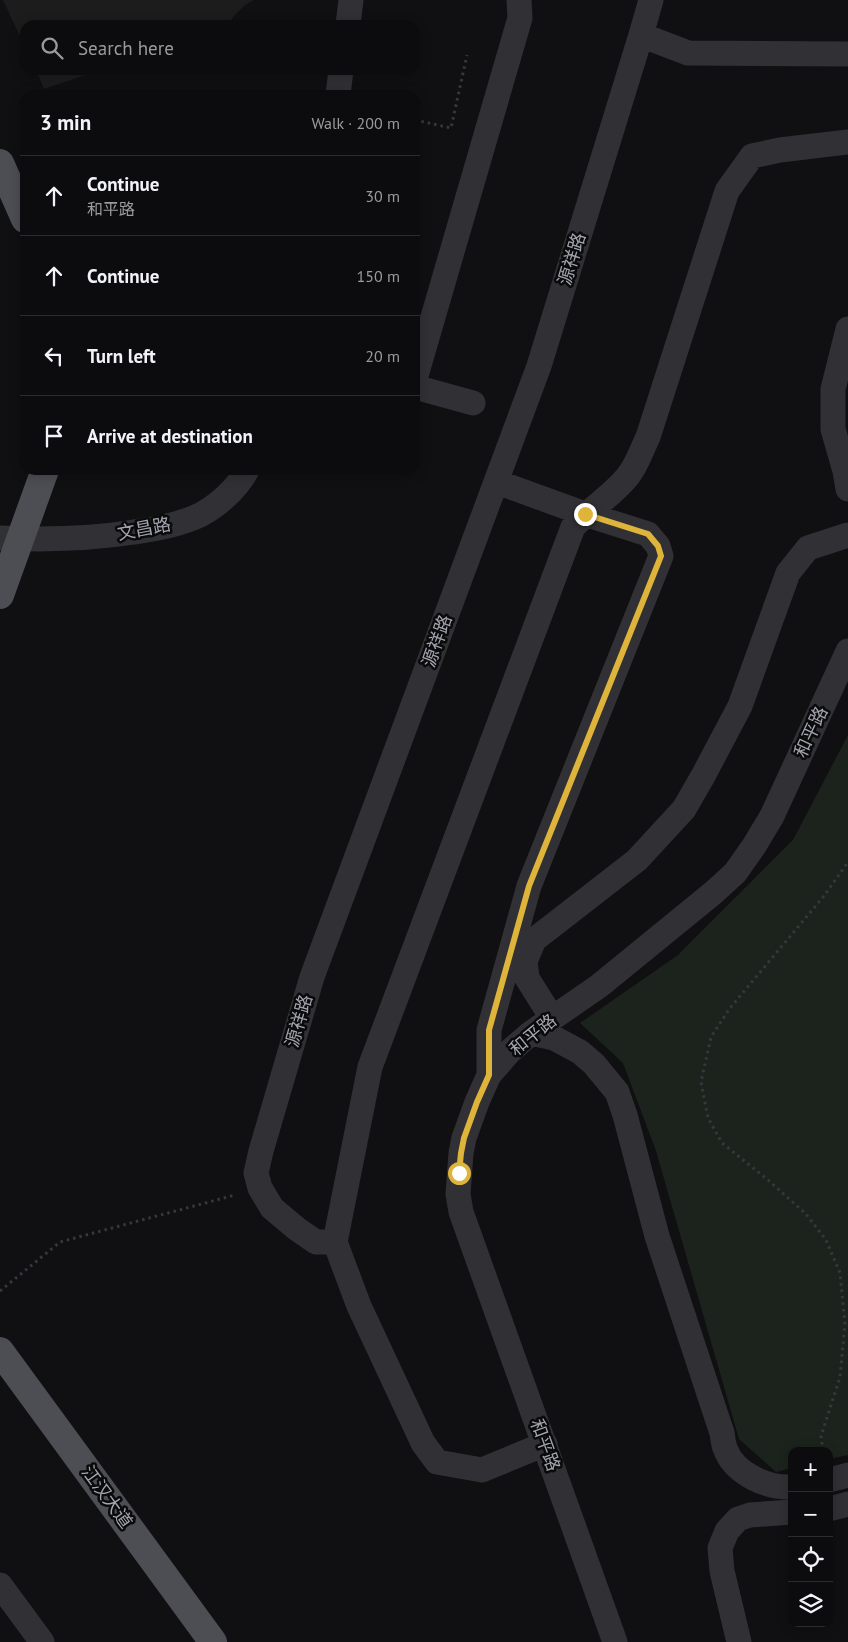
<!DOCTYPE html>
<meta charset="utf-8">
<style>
:root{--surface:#0c0b0d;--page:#1a191b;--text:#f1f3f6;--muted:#9a9b9d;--line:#2c2b2e}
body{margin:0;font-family:"PT Sans","Noto Sans SC",sans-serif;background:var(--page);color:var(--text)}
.controls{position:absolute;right:15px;bottom:15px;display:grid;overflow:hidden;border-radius:10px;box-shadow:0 2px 12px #0003}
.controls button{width:45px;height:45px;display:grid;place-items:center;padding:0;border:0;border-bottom:1px solid var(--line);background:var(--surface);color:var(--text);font:25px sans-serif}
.stop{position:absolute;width:15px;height:15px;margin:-11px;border:4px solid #deb43a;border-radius:50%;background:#fff}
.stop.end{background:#deb43a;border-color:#fff;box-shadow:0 1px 5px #0008}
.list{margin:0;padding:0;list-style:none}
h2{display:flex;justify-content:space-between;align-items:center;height:65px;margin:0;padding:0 20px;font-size:21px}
h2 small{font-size:16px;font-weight:400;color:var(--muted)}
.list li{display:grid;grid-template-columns:32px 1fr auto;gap:15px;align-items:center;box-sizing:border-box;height:80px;padding:0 20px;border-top:1px solid var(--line)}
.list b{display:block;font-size:19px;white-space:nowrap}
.list p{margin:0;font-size:16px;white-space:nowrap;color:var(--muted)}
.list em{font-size:16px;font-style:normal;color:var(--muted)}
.icon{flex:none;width:28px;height:28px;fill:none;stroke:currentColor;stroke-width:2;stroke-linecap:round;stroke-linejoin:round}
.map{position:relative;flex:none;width:848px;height:1642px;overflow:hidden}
.search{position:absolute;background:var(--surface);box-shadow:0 2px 12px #0003;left:20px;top:20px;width:400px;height:55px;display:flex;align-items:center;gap:12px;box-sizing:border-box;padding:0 18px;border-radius:15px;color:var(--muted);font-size:19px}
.panel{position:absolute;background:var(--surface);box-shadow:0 2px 12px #0003;left:20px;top:90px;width:400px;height:385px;border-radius:15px}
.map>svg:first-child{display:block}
</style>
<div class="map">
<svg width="848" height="1642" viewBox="0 0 848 1642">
<rect width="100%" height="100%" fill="#100f11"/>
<path fill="#1c1c1d" d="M3,0H254L245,5L234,16L227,25H25V47Z
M36,70H100L44,89Z"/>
<path fill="#1c231d" d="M848,735V1455L829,1459V1451H792V1468L776,1472L739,1439L656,1151L623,1063L580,1023L678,955L793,840Z"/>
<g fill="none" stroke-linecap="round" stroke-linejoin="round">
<path stroke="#37383c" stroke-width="3" stroke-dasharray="2.5 4" stroke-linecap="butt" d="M415,120L451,128L467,55
M0,1291L60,1242L235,1195
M823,1451L821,1436L840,1377L845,1324L840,1273L826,1240L806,1214L768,1180L722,1143L708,1118L701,1082L711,1037L730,1008L824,896L848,862"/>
<path stroke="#313135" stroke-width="25" d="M348,25L351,0
M641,35L688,53L848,54
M338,95L341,70
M848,329L833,389V429L845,471L848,489
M415,379L520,18L519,0
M415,387L473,403
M0,538C45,540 90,539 134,532C157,529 179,525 200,515C219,505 237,488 247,470
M552,1018L527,978L525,961L534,940L637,860L684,809L703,776L740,706L788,573L808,548L848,535
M531,1033L554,1038L580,1052L594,1064L617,1092L625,1115L657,1236L722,1433C723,1438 723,1443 725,1448C734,1474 767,1488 792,1487
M489,1075V1030L529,886L661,556L658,546L648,534L585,514L497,482
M335,1242H316L297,1229L272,1208L260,1188L256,1173L261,1151L312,977L539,366L641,35L651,0
M545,1444L482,1470L437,1462L423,1443L359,1306L335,1242L370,1067L573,527C590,509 613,495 628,476C637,465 642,449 648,437L727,191L752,156L780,150L848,142
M829,1480L848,1475
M829,1509L848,1504
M0,1585L42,1642
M615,1642L461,1212L458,1194L461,1153L464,1138L477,1102L489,1075L509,1052L531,1033L599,986L713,893L735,873L754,846L772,816L848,651
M739,1642L722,1571L720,1548L727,1531L738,1519L750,1515L792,1512"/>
<path stroke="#4d4e54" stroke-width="28" d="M0,163L25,219
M0,595L45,470
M0,1351L213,1642"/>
</g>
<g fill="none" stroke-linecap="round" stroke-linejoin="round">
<path stroke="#deb43a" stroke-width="6" d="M459,1173L461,1153L464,1138L477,1102L489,1075V1030L529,886L661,556L658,546L648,534L585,514"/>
</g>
<g text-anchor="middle" stroke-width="5" stroke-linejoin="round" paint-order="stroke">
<g font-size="18" fill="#a2a5b0" stroke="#0b0a0b">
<text transform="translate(572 259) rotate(-73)" y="6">源祥路</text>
<text transform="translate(144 529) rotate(-11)" y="6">文昌路</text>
<text transform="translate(437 641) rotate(-70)" y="6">源祥路</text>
<text transform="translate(811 732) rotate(-65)" y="6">和平路</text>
<text transform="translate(299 1021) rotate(-74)" y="6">源祥路</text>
<text transform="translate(533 1035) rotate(-39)" y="6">和平路</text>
<text transform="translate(545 1445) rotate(70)" y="6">和平路</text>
<text transform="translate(107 1497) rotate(54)" y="6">江汉大道</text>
</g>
</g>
</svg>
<div class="controls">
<button>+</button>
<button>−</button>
<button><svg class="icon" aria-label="locate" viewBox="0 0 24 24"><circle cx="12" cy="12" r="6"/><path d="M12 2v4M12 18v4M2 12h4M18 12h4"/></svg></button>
<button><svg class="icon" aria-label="layers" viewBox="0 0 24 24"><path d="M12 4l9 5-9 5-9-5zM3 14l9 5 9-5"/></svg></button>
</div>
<div class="stop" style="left:459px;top:1173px"></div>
<div class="stop end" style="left:585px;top:514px"></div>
<div class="search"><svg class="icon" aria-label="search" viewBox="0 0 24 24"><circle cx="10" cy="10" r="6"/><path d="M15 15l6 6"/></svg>Search here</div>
<section class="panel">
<h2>3 min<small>Walk · 200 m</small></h2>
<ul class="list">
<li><svg class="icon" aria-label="ahead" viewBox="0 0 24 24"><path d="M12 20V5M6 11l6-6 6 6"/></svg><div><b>Continue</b><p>和平路</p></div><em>30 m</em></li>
<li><svg class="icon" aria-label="ahead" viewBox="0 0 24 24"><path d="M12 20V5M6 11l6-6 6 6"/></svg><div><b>Continue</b></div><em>150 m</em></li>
<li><svg class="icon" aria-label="left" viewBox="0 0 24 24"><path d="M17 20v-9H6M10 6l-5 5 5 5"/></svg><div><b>Turn left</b></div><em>20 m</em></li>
<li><svg class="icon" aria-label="arrive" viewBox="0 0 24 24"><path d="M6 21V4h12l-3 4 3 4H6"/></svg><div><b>Arrive at destination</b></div></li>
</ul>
</section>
</div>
